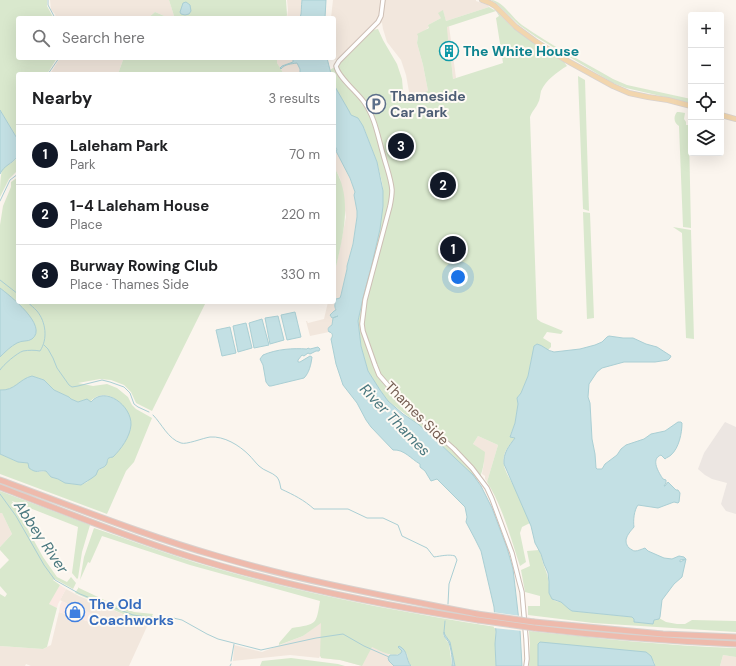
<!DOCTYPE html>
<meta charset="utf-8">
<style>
:root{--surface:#fff;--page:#f6f6f6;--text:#202124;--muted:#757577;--line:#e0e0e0;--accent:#111827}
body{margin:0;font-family:"DM Sans",sans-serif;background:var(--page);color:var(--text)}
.controls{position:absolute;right:12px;top:12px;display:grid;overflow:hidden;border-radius:4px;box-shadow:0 4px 16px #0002}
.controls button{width:36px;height:36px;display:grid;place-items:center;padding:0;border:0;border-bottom:1px solid var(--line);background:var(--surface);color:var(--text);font:20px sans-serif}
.you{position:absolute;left:458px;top:277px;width:14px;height:14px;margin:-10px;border:3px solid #fff;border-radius:50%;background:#1a73e8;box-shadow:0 0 0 6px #1a73e833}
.badge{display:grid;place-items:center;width:26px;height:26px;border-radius:50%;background:var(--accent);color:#fff;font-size:13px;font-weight:700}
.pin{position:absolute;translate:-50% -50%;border:2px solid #fff;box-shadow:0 1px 4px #0006}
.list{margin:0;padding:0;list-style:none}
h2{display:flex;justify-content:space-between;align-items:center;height:52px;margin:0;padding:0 16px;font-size:17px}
h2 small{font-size:13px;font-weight:400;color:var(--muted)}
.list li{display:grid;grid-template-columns:26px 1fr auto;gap:12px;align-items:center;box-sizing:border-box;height:60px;padding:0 16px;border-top:1px solid var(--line)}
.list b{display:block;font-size:15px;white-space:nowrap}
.list p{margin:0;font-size:13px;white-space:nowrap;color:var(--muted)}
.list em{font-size:13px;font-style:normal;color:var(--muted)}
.icon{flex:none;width:22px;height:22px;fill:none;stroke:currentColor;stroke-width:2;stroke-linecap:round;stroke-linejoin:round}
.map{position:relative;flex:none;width:736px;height:666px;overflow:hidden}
.search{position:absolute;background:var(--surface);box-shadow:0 4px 16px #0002;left:16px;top:16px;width:320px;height:44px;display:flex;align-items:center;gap:10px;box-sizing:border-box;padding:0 14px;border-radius:4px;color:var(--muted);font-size:15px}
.panel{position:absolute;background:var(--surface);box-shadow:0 4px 16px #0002;left:16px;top:72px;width:320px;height:232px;border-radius:4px}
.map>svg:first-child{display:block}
</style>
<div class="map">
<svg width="736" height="666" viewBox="0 0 736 666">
<rect width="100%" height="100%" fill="#fbf5ee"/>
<path fill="#f2e7dd" d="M50,0H169L174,16L171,18H169L155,12L148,18H56L55,14L51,10Z
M287,0H302L301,9L302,13L300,18H287L288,10Z
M333,0H476V1L488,5L489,7L446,21L443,11L441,18L428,25L429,27L418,36L417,43L423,65L428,91L426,101L411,103L406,75L401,60L387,42L383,29L382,23L377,20L339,58L335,60L333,59L332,58H334V18H331Z
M449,26L456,78L453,79L451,59L446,58L445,53V50L448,43L446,27Z
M60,58H131L123,60L118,74H50Z
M277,58H293L294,61L282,66L280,68L277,63Z
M297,63L300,69V74H284L281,69L283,66L289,64Z
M334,144L337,150L338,153L350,178L356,192L355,198L357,211V217L353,244L347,266V269L341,295L336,310L334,311L330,316L333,317L338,315L339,316L328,329L329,332L310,336L306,321H307L308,323L324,319L328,302H334V277L346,217L340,178L334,167Z
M478,436L498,445L487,482L485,479V476L482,474L484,463L473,444Z
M0,513H2L12,534L0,547Z
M66,589L79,596L130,617L150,620L129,666H31L26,664L25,666H0V646L43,649L51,645L59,612L93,623L77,607H73L60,600Z
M321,622L388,654L390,655L388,658L389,661L394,666H362L340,660L321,658L320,656L319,658L290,655L233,661L234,645L262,652L303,636Z
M723,655L736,657V666H720Z"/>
<path fill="#fae9e3" d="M60,585L66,589L58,604L57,608L48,604Z
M62,601L73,607H77L91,613L93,623L59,612L60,605Z"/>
<path fill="#ece6e2" d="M725,422L736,427V514L726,511L721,504L727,483L712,479L705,475L698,469L704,453Z"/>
<path fill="#d9e8cd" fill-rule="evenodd" d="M0,0H47V6L53,17V18H18V58H57L47,74H18V89L16,92V102L18,108V140L0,110Z
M169,0H286L287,15L286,18H171L174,16Z
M491,0C502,0 513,19 522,25C550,45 582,61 613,79L627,85L691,99V103L626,88L613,83L536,37L519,25L497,4Z
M489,7L496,11L512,27L519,32L564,62L567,66C557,72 546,80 541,91C540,95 540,100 538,103C536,108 532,111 530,117L537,319L541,322L563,331L561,334L547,332L543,338L551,343V347L547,351L532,356L528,376L521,393L517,398L518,404L515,423L510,436L515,438C511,443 505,450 504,456C501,468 511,479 515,489C520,500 526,512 530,523L522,527L520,533L526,562L520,566C511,539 502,505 487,482L498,445L478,436L473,444L485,452C484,463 483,472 478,481L473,475L437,441L418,424L388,401L380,390L368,371L361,346L358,321L383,206V191L382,182L377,162L364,128L351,115L345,105L334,85V74H331L330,70L339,64L373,30L378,29L383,40L397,64L402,79L404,102L411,103L426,101L425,92L428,91L423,65L417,43L418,36L417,34L429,28L428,25L441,18L438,13L443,10L446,21ZM496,11L499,16L496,18L503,63L453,79L451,59L446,58C444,49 448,48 448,41C448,36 447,31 447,27Z
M155,12L169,18H148Z
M131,58H277V63L284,74H118L123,60Z
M578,76L585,80L589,211L583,209Z
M677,112H679L685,113L684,119L686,122V125H688V137H689L691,228L683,227L679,126C674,123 673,117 677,112Z
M18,156V170L9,179L0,197C0,190 0,173 3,168C9,163 13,164 18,156Z
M334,167C355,201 341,241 334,277V226L336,213V202L334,193Z
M18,177V302H206L152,411L136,403L131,392L124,385L111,380L100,379L78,383L93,386L107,384L117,388L128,397L132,405L136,409L152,418L134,462L126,471L107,514L0,474V454L18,462L28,463L29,467L38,472L46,471L51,477L73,484L81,485L87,482L98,470L103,468L106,463L107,459L109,457H113C121,448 132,434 130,422C128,404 105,385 90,402L88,400H84L78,402L71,399L69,397L54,390L44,380L34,377H29L12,388L6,390H0V357L6,351L17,342L31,340L35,335L36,329L33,322L15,301L0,288V225L3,206L11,187V182Z
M583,212L590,213L594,318L587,319Z
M673,227L691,230L694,339L686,338L682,233Z
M0,491L90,525L82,552L78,578L77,579L72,573L78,527L12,501L43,557L57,577L67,582L71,577L76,583L73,589L55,579L53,580L60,585L49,604L57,608L47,647L43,649L0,646V594L5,597L7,594L0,586V569L9,560L0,550V547L12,534L2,513H0Z
M94,528C133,541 172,556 211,567C305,594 400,612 496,627L495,644L496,666H455L450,642L445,635V633L443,635L449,644L452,666H412L410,665L408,660L407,654L400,648L402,651L401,653C391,658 381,651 372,647L362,666L340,660L321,658V657L320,656L321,623L303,636L279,645V643L292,628C317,624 316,625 320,601L190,565L102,536L90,563L88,562L80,580L84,557Z
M539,550C541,554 542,558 543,563C547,574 550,580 549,593L555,601L561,602L572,611L632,617L634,619V622L653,623L654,620L659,618L666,622L677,624H685L692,620L736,621V632L593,623L528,615V606H540V596L525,592L521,570L530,566L527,551Z
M79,587V588L115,605L134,612L153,614L150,620L130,617L75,593Z
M529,631C598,638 667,646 736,648V657L723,655L720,666H655L654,661L538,644V666H529L530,644Z
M291,658L338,664L345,666H260L262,661Z"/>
<path fill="#c3e0e4" stroke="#aacfd4" d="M302,0H326L325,18H300C302,13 301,6 302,0Z
M186,2L190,5L191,11L189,14L185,15L181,14L180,12L183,3Z
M293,58H327L331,74H300V69L297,63C291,64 285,64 281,69L280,68L282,66L293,62Z
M334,85L349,111L351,115L358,118L363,126L377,162L383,191V206L380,229L372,264L363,298L358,321L361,346L368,371L380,390L388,401L403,414L418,424L437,441L473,475L481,486L492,508L507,548L513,569L520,630L522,666H496L495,644L496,632L494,607L481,551L475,539L466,522L467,517L465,507L437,479L431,481L425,471L420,467V464C411,459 404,449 393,450L371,427L366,420L357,403L343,385L336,364L331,339C333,336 333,334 330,332H329C327,328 329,327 332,325L333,318L338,316L332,318L330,315L334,311L336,310C334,306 335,304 336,299L340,298L341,295L347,269V266L353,244L357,217V211L354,195L355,192L350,178L336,151L337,150L334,144Z
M0,110L18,140L17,157C12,164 4,165 0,174Z
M0,288C9,295 49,326 32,339C28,342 22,340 17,343C11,346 5,352 0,357Z
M295,312L301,337L287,340L281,315Z
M278,316L284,340L270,344L265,318Z
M262,319L269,345L254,348L249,323Z
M246,323L252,348L238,352L233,326Z
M230,327L236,353L222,356L216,330Z
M609,336L623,338H633L646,344L657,347L671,356L670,358L668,360L655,362H624L602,368L597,372L589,384L588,397L590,403L592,439L595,454L596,468L597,469H602L605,464L617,455L621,449L626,445L644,439L651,434L665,431L678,422H681L682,423C682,433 679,448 671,455C669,457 667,457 665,459L661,455C650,459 659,473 663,479L666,480V483L664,486H665L668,482L676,490H678L680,493L679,502L678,503L674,502L658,508L638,505C634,510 633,521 634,527C629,533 622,540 629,548C631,549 633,551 635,551C638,551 642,549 645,548L648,551L664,558L672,559L679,556L684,557L686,559L680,560V562L686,559L682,577L674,584L662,600L660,617L659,619L654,620L653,624L634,622V619L632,617L572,611L569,609L561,602L552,599L549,593V582L548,573L544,564L541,554L535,543L531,526L504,464C503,453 509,446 515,438L510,437L515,423L518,404L517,398L521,393L528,376L534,346L537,344C543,345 547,351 554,352L580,349L595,345L602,342L607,337Z
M318,347L320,349L319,351H316L310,354L308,353L304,356L302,355L298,360V362H300L310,356L312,357C311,365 309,373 304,378L271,386H269L266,382L263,365L260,359L263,355C277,349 293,348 307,349L308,348L310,349Z
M32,376L44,380L54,390L69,397L71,399L78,402L87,399L91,402C105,385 132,406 131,425C130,437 121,449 113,457C105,458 109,460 106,465C104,468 100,468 98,470L96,475L92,478L81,485L65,483L58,479L51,477L46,471C38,470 37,474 29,468L28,463L18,462L0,454V390C15,391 19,379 32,376Z
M444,632L445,635L450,642L455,666H452C453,661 451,648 449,643C447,638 443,638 444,632Z
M540,642L646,652L651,656L655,666H538V644Z
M399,646C409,651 405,659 411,666H394L389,661L388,658L390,655H398L401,653L402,651L398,647Z"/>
<path fill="#fbf5ee" d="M492,612L521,616L523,631L494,628Z"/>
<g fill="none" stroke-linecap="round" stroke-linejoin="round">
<path stroke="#aacfd4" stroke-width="1" d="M48,0V5L55,18
M48,74L59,58
M0,201L10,180L18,174
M0,280L18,294
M44,345L48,349L53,358L57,368L69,385L72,387L78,386L102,380L110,382L124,387L130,393L134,404L138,407L149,412
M0,370C3,365 17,353 23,351C29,350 35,350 40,351C48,339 46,322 37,311C34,308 31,305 27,302
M153,415C162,424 168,439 181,443C186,445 203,438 210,437C224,436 239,445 249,455C252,458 255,462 259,466C264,471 272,472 277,477C280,481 280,485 281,489C294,495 304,500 314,509H348L367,518H383L398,525L402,536L427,548L434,557C441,556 449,554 455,556L457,560L449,584L448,604
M0,494L16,516L44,565L55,580L80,594L133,615L147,617H169L182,620L207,634L218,639L261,650L316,638L343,634L364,646L389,657
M444,632L445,621
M231,661L234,644
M230,666L231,664"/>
<g stroke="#cdbeb4" stroke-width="5.5">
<path id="minor" d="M383,0L381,16L378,22L339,61L336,66C338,77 357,92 364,102C375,117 378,137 383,154C386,166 391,178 392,190C392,196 391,201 390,206L365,300L362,324L363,331L375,365L379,375L386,383L397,396L416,415L454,449L472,468L487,488L492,499L512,553L519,581L522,592L526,639L527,659L526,666"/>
</g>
<g stroke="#d8d2cf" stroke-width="6">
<path id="major" d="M482,0L490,3L495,6L516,27L535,41L564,59L613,86L629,93L648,97L668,100L691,106
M721,115L736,119"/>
</g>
<g stroke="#d8d2cf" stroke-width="7">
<path id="highway" d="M0,480C72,506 143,535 217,556C302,581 390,597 477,614
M0,487C63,511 126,537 191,557C284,586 381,605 478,620
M534,622L663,634L736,637
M534,628C602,636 669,641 736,644"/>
</g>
<use href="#minor" stroke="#fff" stroke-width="3.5"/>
<use href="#major" stroke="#f2d6ae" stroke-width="4.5"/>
<use href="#highway" stroke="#eebaac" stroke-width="5"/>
<g stroke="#d8d2cf" stroke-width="7" stroke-linecap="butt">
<path id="highway-bridge" d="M477,614L534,622
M478,620L534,628"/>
</g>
<use href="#highway-bridge" stroke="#eebaac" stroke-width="5"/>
</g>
<defs>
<g id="building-ring" transform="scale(1)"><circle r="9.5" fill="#fefaf4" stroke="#0f9aa8" stroke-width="1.5"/><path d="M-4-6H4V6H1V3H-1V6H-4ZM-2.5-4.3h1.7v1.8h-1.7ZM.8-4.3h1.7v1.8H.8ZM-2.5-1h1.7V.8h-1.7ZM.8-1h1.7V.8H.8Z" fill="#0f9aa8"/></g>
<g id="parking-ring" transform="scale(1)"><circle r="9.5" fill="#fefaf4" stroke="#5c6f8a" stroke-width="1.5"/><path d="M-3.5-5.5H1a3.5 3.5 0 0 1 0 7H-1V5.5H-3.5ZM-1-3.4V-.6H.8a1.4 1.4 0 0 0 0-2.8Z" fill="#5c6f8a"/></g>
<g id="shop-ring" transform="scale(1)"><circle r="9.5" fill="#fefaf4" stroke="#3f7fe0" stroke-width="1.5"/><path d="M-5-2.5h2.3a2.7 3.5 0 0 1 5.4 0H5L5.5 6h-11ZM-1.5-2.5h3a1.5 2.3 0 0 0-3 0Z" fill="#3f7fe0"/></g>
</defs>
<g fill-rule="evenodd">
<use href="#building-ring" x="449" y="51"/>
<use href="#parking-ring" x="376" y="104"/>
<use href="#shop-ring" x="75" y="612"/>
</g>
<g text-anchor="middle" stroke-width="4" stroke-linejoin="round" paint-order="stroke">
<g font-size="14" font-weight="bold" fill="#0d838f" stroke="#fefaf4" text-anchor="start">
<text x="463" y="56">The White House</text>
</g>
<g font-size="14" font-weight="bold" fill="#4e5e75" stroke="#fefaf4" text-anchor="start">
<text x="390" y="101">Thameside<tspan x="390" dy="16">Car Park</tspan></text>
</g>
<g font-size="14" fill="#755d52" stroke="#fefaf4">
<text transform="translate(417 413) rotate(45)" y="5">Thames Side</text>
</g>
<g font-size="14" font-weight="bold" fill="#366cbe" stroke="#fefaf4" text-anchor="start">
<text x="89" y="609">The Old<tspan x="89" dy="16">Coachworks</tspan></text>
</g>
<g font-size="15" font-style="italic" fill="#4a787f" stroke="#fefaf4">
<text transform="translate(395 420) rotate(46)" y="5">River Thames</text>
<text transform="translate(41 537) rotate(56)" y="5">Abbey River</text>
</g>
</g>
</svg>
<div class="controls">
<button>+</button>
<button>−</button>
<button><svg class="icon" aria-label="locate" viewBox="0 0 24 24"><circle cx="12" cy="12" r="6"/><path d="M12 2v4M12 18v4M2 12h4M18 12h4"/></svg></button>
<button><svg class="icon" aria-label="layers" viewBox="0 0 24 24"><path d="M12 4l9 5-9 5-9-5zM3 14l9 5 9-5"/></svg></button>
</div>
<div class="you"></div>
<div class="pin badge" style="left:453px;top:249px">1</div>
<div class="pin badge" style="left:443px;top:185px">2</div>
<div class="pin badge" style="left:401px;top:146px">3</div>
<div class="search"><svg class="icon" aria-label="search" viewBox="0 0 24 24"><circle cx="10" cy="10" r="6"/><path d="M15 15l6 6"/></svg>Search here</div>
<section class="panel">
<h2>Nearby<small>3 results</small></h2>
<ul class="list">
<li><span class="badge">1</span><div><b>Laleham Park</b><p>Park</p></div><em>70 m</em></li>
<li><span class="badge">2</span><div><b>1-4 Laleham House</b><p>Place</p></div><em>220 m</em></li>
<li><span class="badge">3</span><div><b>Burway Rowing Club</b><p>Place · Thames Side</p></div><em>330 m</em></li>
</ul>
</section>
</div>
